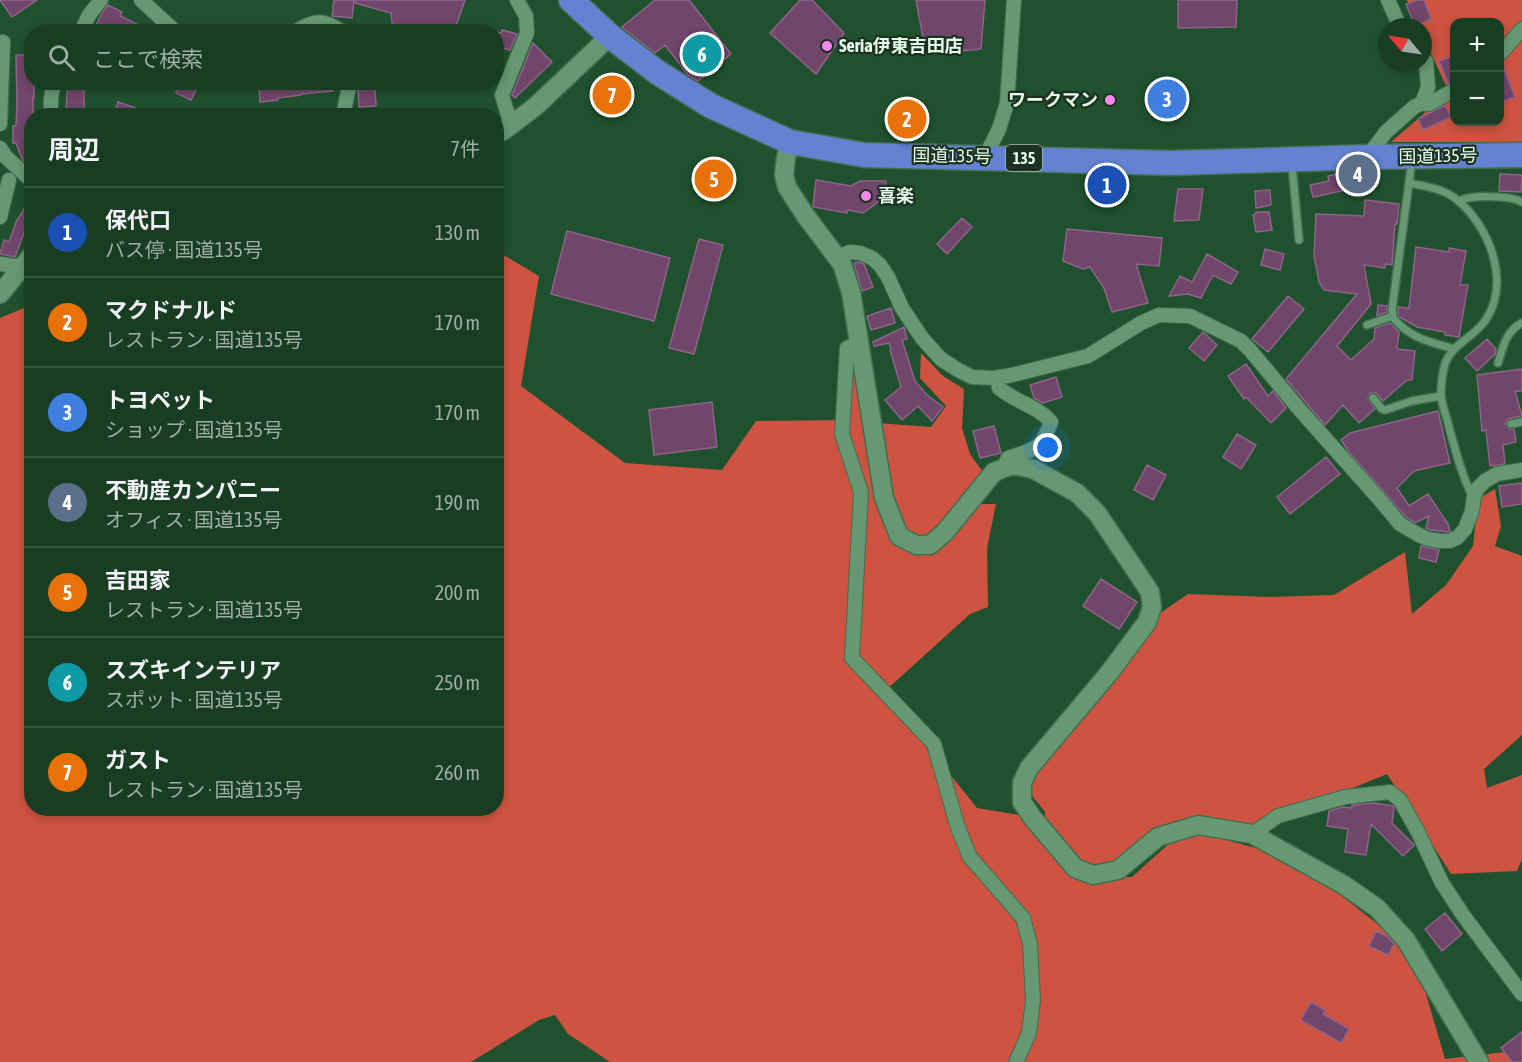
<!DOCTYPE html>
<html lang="ja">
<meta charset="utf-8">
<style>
:root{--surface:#183d22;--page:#25482f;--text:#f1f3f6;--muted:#9faea5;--line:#365640;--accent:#f788ec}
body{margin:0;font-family:"Asap Condensed","Noto Sans JP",sans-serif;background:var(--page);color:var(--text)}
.controls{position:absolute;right:18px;top:18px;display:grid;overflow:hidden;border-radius:12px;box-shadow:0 3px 9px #0003}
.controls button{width:54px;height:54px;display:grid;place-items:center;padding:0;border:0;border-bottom:2px solid var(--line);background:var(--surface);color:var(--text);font:30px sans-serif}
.compass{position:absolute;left:1378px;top:18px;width:54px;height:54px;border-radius:50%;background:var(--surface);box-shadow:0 3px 9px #0003;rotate:299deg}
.you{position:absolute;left:1048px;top:448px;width:21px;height:21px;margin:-15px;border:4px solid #fff;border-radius:50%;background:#1a73e8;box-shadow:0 0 0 9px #1a73e833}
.badge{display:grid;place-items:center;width:39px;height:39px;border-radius:50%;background:var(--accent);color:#fff;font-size:20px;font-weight:700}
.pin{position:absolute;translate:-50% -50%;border:3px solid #fff;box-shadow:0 2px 6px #0006}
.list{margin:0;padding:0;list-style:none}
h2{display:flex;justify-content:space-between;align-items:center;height:78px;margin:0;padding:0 24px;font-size:26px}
h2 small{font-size:20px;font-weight:400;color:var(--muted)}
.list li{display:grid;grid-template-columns:39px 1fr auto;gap:18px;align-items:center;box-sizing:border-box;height:90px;padding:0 24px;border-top:2px solid var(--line)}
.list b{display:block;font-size:22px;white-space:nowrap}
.list p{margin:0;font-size:20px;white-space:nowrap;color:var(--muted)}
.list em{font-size:20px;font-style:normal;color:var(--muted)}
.icon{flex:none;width:33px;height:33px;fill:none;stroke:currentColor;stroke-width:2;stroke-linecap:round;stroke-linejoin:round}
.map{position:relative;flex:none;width:1522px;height:1062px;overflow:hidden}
.search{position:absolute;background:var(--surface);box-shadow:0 3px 9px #0003;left:24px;top:24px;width:480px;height:66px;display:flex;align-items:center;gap:15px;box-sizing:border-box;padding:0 21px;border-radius:24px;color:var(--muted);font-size:22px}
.panel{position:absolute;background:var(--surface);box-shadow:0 3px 9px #0003;left:24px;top:108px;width:480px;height:708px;border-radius:24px}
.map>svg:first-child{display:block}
</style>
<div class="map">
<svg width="1522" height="1062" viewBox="0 0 1522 1062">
<rect width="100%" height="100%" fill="#20512e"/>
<path fill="#ce5341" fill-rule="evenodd" d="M1407,0H1522V142H1391L1449,92L1423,36V27H1419ZM1454,22H1500V122H1454Z
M497,251L539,276L521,386L625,463L722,470L756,421L842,420L845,381L854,367L864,422L931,427L946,406L920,378L921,353L943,376L964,389L962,428L970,454L983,472L977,504H996L987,548L988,607L970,614L884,692L977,808L1032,817L1045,833V812L1022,783L1147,622L1188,594L1270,597L1334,595L1405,552L1412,614L1446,585L1473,546L1478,499L1495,489L1501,526L1495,546L1522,556V735L1484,769L1487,788L1522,775V859L1517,871L1451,874L1387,774L1297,811L1252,834L1181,821L1118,870L1081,878L1132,877L1185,829L1294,858L1414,953L1445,1059L1522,1050V1062H610L568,1034L555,1015L539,1020L471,1062H0V318L31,305L32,808H496Z"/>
<path fill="#70466b" stroke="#8f638a" stroke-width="1.5" d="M0,0H37L12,17Z
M334,0H354L352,18L332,16Z
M356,0H465L454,32H393L391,13L355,3Z
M655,0H689L731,54L698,81L688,75L665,45L655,53L622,27Z
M800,0H812L844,33L816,74L770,33Z
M916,0H985L981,49L926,54Z
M1178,0H1237L1236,27L1178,28Z
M1418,0H1424L1431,19L1415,26L1406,4Z
M108,5L122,12L120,16L153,32H93L102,13Z
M502,30L517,34L510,50L496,46V32L501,33Z
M533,43L552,62L515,98L512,95Z
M16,55H32V82H34V98H33V116H32L31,120L30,167L22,159L16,143H13V126H16L17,103Z
M1455,55V81L1448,83L1439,61Z
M1500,63H1502L1515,97L1500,103Z
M68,82H84V109H66Z
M181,82H200L191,100L176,93Z
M279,82H332L333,91L301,94V95L277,98L278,100L260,102L259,84Z
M375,88L376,106L359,107L358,90Z
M118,102L153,114L152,116H113Z
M1445,105L1451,117L1423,130L1418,119Z
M1370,171V183L1355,188L1313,197L1310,185L1329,181L1328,176L1345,172Z
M1500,174L1522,175L1521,192L1499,191Z
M816,180L851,186L860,181H886V196L863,213L848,210L847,213L813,207Z
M1178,189H1203L1199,220L1174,221Z
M1270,190L1271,205L1256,208L1255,191Z
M32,196V222H28L15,257L0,254L4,240L9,242L16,222Z
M1365,200L1399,204L1397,224H1395L1392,265L1385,264V268L1364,265L1371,304L1337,346L1351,360L1374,339L1375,328L1390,323L1399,332L1397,349L1415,351L1412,380H1407L1383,401L1376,393H1370L1368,399L1375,409L1359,423L1343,405L1325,425L1286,379L1357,294L1324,290L1319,282L1314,256L1316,214L1364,216Z
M1256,212H1269L1272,230L1256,232L1253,215L1256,214Z
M962,218L972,227L947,254L937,244Z
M1067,229L1162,238L1159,266L1136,264L1148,303L1112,312L1104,288L1090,267L1083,269L1063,261Z
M567,231L670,258L654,321L551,294Z
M699,239L723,245L694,354L669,348Z
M1416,247L1449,252V248L1466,251L1460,285H1468L1459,337L1445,335V332L1417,327L1398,316V307L1409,308Z
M1265,249L1284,254L1280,270L1261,265Z
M1207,254L1238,272L1231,284L1213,275L1201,298L1188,294L1169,296L1180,276L1192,282Z
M858,262L864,264L873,287L862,291L854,263Z
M1288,296L1304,309L1268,352L1252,339Z
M1378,305L1387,306V312L1377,316Z
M891,308L895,323L871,330L867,316Z
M904,327L907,339L902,340L915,381L927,395L943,407L932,421L918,406L902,420L885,400L901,387L890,350L891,349L889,343L874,346L873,342Z
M1203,332L1217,345L1204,361L1189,348Z
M1487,339L1496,349L1495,354L1477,371L1465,358Z
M1246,364L1268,396L1273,391L1286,408L1271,423L1246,397L1244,399L1228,376Z
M1522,369V391H1515L1522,416L1508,419L1505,424L1509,429H1514L1516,442L1503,445L1505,464L1490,466L1486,430L1482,431L1477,375Z
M1056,377L1062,397L1043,403L1034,398L1030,385Z
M712,402L717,447L654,455L649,410Z
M1438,411L1450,463L1414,471L1397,488L1409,506L1428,494L1448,524L1450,531L1448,532L1431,530L1426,528L1429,516L1415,523L1406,517L1349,452L1341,440L1350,433Z
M994,426L1001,453L980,458L973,431Z
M1237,434L1256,445L1241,469L1223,457Z
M1326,457L1340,474L1290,514L1277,497Z
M1147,465L1166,475L1153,500L1134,490Z
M1522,483V504L1502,507L1499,486Z
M1421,546L1439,550L1436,562L1419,558Z
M1101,579L1137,602L1119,629L1083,606Z
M1374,803L1393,806L1394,808L1392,823L1414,845L1403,856L1371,824L1366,855L1345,852L1348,829L1327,826L1329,811L1343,807L1352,808V805Z
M1445,913L1462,934L1442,951L1425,929Z
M1376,931L1388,937L1394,944L1388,955L1369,946Z
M1311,1002L1325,1010L1323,1014L1349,1029L1341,1043L1301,1020Z
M1522,1032V1062H1512L1501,1048Z"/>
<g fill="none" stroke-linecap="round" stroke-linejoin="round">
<g stroke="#406e50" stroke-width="10">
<path id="service" d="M1412,160L1392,310L1393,318C1412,339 1427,341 1454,349
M1292,165L1299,240
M1409,183C1425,186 1444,189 1456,199C1489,225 1510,280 1487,318C1476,337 1452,343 1445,364C1442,374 1441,386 1441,396C1442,406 1447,417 1449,427C1456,452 1461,473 1472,496
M1459,201C1471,195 1509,195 1522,202
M1367,325L1393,316
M1498,363C1503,347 1506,331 1522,323
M1373,398L1382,409L1385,410L1412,401L1441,396
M1511,424L1522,422"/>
</g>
<g stroke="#406e50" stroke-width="16">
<path id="minor" d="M141,0L176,32
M1388,0L1400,27
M81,32L89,15L101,0
M295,32C317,19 321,19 343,32
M1500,54L1522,29
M1422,103L1429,104L1454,90
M52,116C50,105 51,92 55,82
M344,116V111L350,82
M0,124L3,42
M511,125L502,95L527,33L526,16L517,0
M0,148L6,157L32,181
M985,157L999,129L1007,103L1014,0
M1367,157L1386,132L1414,107L1422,103L1428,87L1426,61L1423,58
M0,217L9,180
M837,257L850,252L860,253L872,258L880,265L888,277L902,308L922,338L941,359L958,370L972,377L994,378L1012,375L1088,356L1141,323L1159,315L1190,316L1241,341L1250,350L1300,410L1381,501L1400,524L1419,535L1428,539L1440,541H1450L1458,537L1465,529L1472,511L1474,496L1478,488L1485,481L1497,474L1522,470
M0,264L22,267
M860,343L847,348L842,434L861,492L852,658L934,744L958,828L970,857L1023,918L1030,944L1033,1000L1029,1033L1016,1062
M998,378L999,388C1015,402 1038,406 1051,422C1041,450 1035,449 1008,458L1003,469
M1252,834L1278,816L1345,797L1390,792L1400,800L1418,832L1442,883L1463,915L1522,994"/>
</g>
<g stroke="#406e50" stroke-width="21">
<path id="tertiary" d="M496,133L503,131L536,106L610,36
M790,142L786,158L784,175L787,187L805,215L842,264L851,292L884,498L899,536L916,545H930L945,532L994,472L1012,465L1033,469L1077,493L1097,513L1150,592L1152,607L1147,622L1109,673L1029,768L1022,783V802L1032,817L1075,868L1093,875L1118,870L1158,837L1198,825L1252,834L1344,885L1377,908L1406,940L1479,1062
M0,294L32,255"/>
</g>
<g stroke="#406e50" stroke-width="27">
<path id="trunk" d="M571,0L610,36L657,72L711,106L790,142L864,155L1172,163L1367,157L1522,155"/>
</g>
<use href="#service" stroke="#669872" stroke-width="7"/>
<use href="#minor" stroke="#669872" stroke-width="14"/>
<use href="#tertiary" stroke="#669872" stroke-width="18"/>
<use href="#trunk" stroke="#6482d2" stroke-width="24"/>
</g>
<g fill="#f788ec" stroke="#1c3121" stroke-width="2">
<circle cx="827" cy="46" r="6"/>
<circle cx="1110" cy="100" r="6"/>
<circle cx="866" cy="196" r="6"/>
</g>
<g text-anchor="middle" stroke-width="4.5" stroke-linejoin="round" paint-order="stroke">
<rect fill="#1c3121" stroke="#a7c0ac" stroke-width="1.5" x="1006" y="145" width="36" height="26" rx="4.5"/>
<g font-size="16" font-weight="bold" fill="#e3fde8">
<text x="1024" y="164">135</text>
</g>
<g font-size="18" font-weight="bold" fill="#e3fde8" stroke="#1c3121" text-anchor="start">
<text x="839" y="52">Seria伊東吉田店</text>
<text x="1098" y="106" text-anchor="end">ワークマン</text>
<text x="878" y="202">喜楽</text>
</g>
<g font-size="18" fill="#e3fde8" stroke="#1c3121">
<text transform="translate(952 156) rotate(1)" y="6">国道135号</text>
<text transform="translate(1438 156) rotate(-1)" y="6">国道135号</text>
</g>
</g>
</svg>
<div class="controls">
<button>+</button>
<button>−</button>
</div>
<svg class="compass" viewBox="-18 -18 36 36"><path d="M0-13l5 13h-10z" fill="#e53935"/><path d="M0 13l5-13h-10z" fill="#9faea5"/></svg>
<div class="you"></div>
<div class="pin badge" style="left:1107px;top:185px;background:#1a4fb4">1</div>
<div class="pin badge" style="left:907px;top:119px;background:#e8710a">2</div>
<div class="pin badge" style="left:1167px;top:99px;background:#3f7fe0">3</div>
<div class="pin badge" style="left:1358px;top:174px;background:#5c6f8a">4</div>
<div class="pin badge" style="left:714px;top:179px;background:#e8710a">5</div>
<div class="pin badge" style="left:702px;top:54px;background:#0f9aa8">6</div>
<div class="pin badge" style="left:612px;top:95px;background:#e8710a">7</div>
<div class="search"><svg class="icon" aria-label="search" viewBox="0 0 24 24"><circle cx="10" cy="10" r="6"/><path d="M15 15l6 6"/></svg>ここで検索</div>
<section class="panel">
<h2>周辺<small>7件</small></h2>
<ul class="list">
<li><span class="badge" style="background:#1a4fb4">1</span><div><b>保代口</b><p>バス停 · 国道135号</p></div><em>130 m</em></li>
<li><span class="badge" style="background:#e8710a">2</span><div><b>マクドナルド</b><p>レストラン · 国道135号</p></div><em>170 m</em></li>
<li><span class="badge" style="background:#3f7fe0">3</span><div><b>トヨペット</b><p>ショップ · 国道135号</p></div><em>170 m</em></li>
<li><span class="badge" style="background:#5c6f8a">4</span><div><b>不動産カンパニー</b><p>オフィス · 国道135号</p></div><em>190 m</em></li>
<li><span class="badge" style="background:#e8710a">5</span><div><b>吉田家</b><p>レストラン · 国道135号</p></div><em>200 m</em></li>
<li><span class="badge" style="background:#0f9aa8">6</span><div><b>スズキインテリア</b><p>スポット · 国道135号</p></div><em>250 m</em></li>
<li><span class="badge" style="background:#e8710a">7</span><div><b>ガスト</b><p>レストラン · 国道135号</p></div><em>260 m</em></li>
</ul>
</section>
</div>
